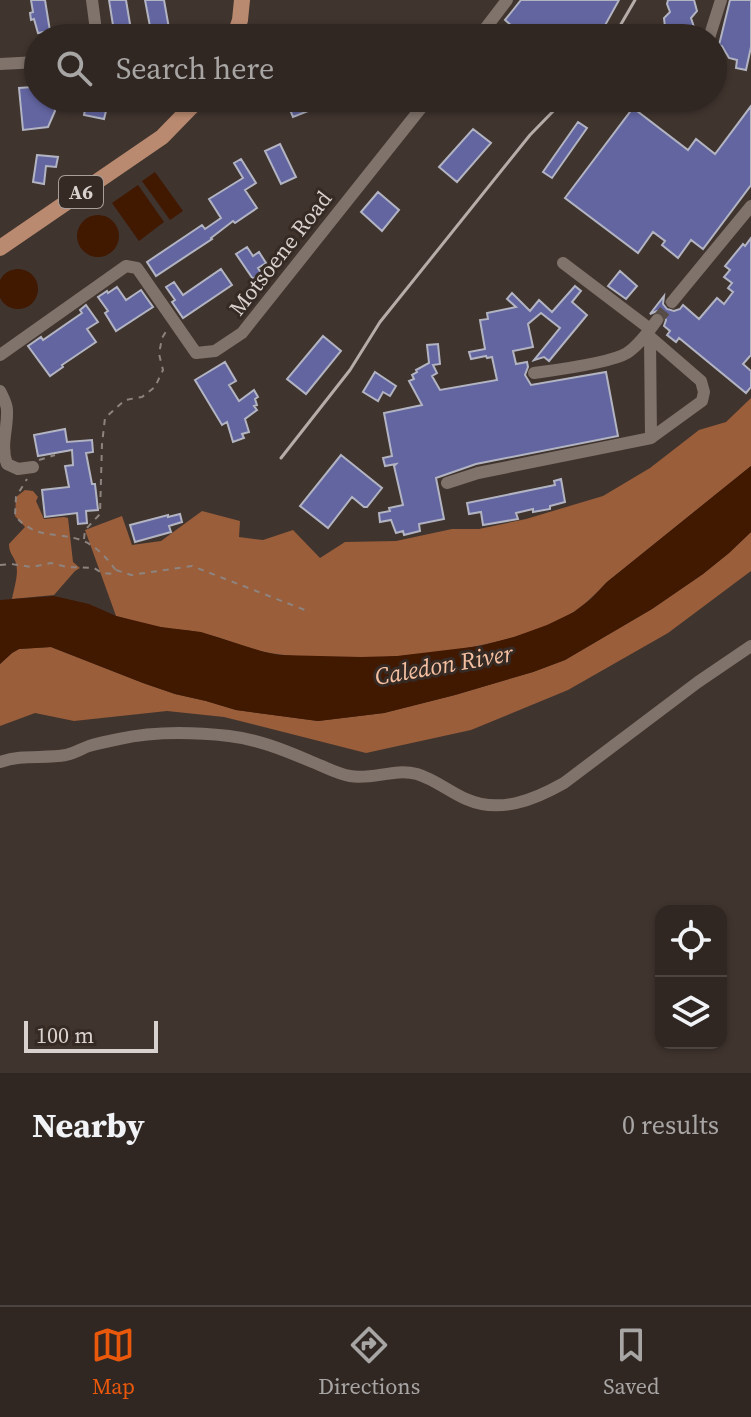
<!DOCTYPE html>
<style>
:root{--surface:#302722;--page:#382f2a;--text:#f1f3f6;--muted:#a8a5a5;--line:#4b4440;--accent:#ea580c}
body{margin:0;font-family:"Source Serif 4",serif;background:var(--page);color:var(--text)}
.controls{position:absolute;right:24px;bottom:24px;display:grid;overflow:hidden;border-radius:16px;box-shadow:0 2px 6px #0004}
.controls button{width:72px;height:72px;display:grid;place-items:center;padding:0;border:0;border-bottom:2px solid var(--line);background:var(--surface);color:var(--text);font:40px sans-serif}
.scale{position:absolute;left:24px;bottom:20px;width:134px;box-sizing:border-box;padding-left:8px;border:4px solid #d9d1cd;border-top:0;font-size:22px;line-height:28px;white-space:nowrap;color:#d9d1cd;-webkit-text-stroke:6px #362a24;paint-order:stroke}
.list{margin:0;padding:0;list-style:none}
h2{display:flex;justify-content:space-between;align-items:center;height:104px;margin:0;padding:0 32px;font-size:34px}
h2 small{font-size:26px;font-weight:400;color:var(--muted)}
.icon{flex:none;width:44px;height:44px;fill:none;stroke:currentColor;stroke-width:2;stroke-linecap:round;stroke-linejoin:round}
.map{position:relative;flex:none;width:751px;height:1073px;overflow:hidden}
.search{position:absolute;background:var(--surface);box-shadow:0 2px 6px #0004;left:24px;right:24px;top:24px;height:88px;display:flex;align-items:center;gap:20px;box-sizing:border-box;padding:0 28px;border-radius:44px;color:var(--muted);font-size:30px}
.sheet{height:232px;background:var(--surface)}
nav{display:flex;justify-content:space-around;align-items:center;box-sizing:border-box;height:112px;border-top:2px solid var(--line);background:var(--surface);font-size:22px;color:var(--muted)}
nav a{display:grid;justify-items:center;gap:4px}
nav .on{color:var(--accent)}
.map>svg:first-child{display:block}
</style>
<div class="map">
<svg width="751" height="1073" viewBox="0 0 751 1073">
<rect width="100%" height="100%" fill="#40342e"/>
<path fill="#9a5e3b" d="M751,398V466L607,582C597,592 587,603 575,611C509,655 355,665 277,654C252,651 230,640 206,634C192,630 178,630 164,628C148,625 132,620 116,616L85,530L122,516L132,545L161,541L202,511L240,521L239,537L263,540L293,530L320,558L345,542L396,541L452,529H479L526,519L603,496L650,468L699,430L726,422Z
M25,490L33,491L38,497L36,501L44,519L64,517L68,518L73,562L80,568L75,571L54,595L12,599C14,588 19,574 16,563C13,555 9,553 9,544L25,527L15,516L16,497Z
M751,532V571L668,633L568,690L471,730L366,753L224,717L167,711L74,721L35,713L0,726V664L12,653L19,649L51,647L143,683L175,694L206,701L236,710L318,721L384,713L455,695L533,672L565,660L652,609L703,574L729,553Z"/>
<path fill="#411800" d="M155,172L183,211L170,220L142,181Z
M138,185L164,222L139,241L112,203Z
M77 236a21 21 0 1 1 42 0a21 21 0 1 1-42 0Z
M-2 289a20 20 0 1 1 40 0a20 20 0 1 1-40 0Z
M751,466V532L729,553L703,574L652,609L565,660L533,672L455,695L384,713L318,721L236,710L206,701L175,694L143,683L51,647L19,649L12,653L0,664V600L54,596L89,604L116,616L161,627L201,632L264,652L279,655L361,657L397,656L480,646L514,637L547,625L574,612L591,599L607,582Z"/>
<path fill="#6365a1" stroke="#b2b4c2" stroke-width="2" d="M31,0H45L50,31L38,33L34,19L31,20L30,13L33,12Z
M109,0H126L132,36L115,38Z
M145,0H164L170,34L152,37Z
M521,0H619L598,38H538L527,28L522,35L505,20Z
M668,0H694L697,11L691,18L694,27L687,34L688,38H658L660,33L665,27L664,18L670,12L667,4Z
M730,0H751V47L746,70L736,68L737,60L729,58L722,46L719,45Z
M32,87V90H38V98H48V104L54,103L55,111L48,127L23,130L19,88Z
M74,98H100L99,101L108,103L104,119L84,115L85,110L72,107Z
M285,98H341L293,117Z
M751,106V185L703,249L691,240L678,258L662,245L665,241L653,232L638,253L565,198L633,108L688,150L696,139L715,154Z
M578,122L587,128L552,178L543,172Z
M473,129L491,143L457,182L439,167Z
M280,144L296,177L281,184L265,151Z
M37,155L58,157L56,167L46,166L44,184L33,182Z
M241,159L256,183L245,190L257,208L235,223L233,221L211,238L212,239L156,276L147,262L202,225L205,229L221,218L209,199L243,178L234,163Z
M378,192L399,210L382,231L361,212Z
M751,238V355L743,364L751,371V387L746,393L679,338L676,342L667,335L670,331L664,326L666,320L663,313L657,311L650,314L664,296L663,304L667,309L674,311L680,309L683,305L699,319L717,298L724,304L733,292L728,288L732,283L724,277L730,270L725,266L743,244L745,246Z
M247,247L253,256L259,252L266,263L258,268L261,273L253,279L236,254Z
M221,269L232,285L183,318L172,302L175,300L166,287L174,282L183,295Z
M620,271L637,286L626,299L608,286Z
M575,286L581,291L572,302L587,315L549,361L544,357L534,360L560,328L541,313L528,324L533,347L513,351L516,364L527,362L528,367L525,375L531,385L606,372L618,436L476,464L436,478L444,519L419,524L420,531L404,535L403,531L396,533L391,520L380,522L379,513L390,511L389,508L403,505L394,466L396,464L385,466L383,458L392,456L384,413L422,405L409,381L414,379L412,375L417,372L416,370L429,363L427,345L438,344L440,364L433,365L437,373L432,376L440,390L497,380L492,357L487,358L486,356L471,359L469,352L485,349L480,320L488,319L487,313L516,307L507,299L512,293L530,311L539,300L552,312Z
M117,287L126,300L141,290L153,307L116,331L105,313L108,311L98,297L107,291L108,293Z
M86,305L98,322L87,329L96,342L62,365L63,367L50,376L28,346L41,337L43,340L82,313L80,310Z
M323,336L341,351L306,394L287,379Z
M225,362L236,381L229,385L239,401L254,390L258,397L255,399L257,405L254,406L257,410L245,419L249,432L242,434L244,438L233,442L227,422L222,425L195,380Z
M375,372L396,386L390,396L383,392L378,401L363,392Z
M65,429L67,442L92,440L93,452L86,453L92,484H95L98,510L86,511L87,523L78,524L77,513L45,517L42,490L69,487L65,466L73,465L72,450L38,456L34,435Z
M341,455L382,488L367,507H364L352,497L328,528L300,506Z
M561,479L565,502L550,506V509L533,512V509L516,513L518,519L483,525L481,512L469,514L467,503L555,485L554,481Z
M180,514L182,522L169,526L171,532L135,542L130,525L168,515V517Z"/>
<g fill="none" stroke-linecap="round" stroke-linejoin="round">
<path stroke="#574c46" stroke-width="12" stroke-dasharray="12 6" stroke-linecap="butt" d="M657,320L672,302"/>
<path stroke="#8e847f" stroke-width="2" stroke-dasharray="6 6" stroke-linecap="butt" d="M39,460L55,455
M84,539L85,530L100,514L102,444L105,418L125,400L142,397L155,387L163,370L159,354L162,338L167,330
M0,565L11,564L32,567L51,563L67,567L94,568L102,573L113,574L115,569C106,557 95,545 81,540C54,531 37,540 15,516L16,497L27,479
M116,570L131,575L192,566L310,612"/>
<path stroke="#80736b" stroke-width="12" d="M92,0L97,38
M478,38L507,0
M709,38L721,0
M0,64L38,62
M563,263L650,329
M672,302L751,206
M649,336L701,381L704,392L702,401L651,438
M0,355L126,266L137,268L196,353L215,351L242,333L429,98
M534,373C556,370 611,363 627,353C639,345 649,331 657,320
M0,391C3,397 7,404 7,410C8,429 0,445 7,464L18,469L33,467
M447,483L478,473L651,438L650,337
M0,762C22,754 44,759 66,755C75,753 81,749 89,746C99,743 109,741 119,739C155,731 192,732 229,736C257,739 284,750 310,761C323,766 337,774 350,776C373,780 394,768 417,774C434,779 450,792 466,799C500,814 534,800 564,783L698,682L751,646"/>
<path stroke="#b98a70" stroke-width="16" d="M234,38L240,20L242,0
M0,248L162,137L200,98"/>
<path stroke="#b6ada9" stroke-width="3" d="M613,38L635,0
M281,458L350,370L380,322L530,135L566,98"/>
</g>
<g text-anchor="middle" stroke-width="6" stroke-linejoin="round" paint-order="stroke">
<rect fill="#362a24" stroke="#a89f9a" stroke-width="2" x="59" y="176" width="44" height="32" rx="6"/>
<g font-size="20" font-weight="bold" fill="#d9d1cd">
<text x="81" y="199">A6</text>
</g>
<g font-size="22" fill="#d9d1cd" stroke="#362a24">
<text transform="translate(280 253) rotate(-52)" y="8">Motsoene Road</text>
</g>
<g font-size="24" font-style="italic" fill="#f5c0a2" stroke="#362a24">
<text transform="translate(444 665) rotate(-10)" y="8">Caledon River</text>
</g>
</g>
</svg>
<div class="controls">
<button><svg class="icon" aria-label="locate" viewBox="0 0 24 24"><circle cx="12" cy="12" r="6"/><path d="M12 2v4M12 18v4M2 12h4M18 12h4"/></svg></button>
<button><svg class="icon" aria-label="layers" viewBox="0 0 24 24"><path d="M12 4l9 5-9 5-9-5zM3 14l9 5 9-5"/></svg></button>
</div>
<div class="scale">100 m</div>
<div class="search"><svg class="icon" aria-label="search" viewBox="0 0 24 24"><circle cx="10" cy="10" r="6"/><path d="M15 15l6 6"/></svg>Search here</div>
</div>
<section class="sheet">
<h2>Nearby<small>0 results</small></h2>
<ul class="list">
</ul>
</section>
<nav>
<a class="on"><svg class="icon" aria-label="map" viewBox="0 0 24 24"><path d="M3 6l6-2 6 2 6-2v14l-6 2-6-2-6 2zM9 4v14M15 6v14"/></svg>Map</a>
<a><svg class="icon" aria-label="directions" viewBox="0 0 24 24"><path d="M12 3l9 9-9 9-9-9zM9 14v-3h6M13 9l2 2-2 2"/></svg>Directions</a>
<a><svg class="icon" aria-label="saved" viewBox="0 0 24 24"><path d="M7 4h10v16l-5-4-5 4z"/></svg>Saved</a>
</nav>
